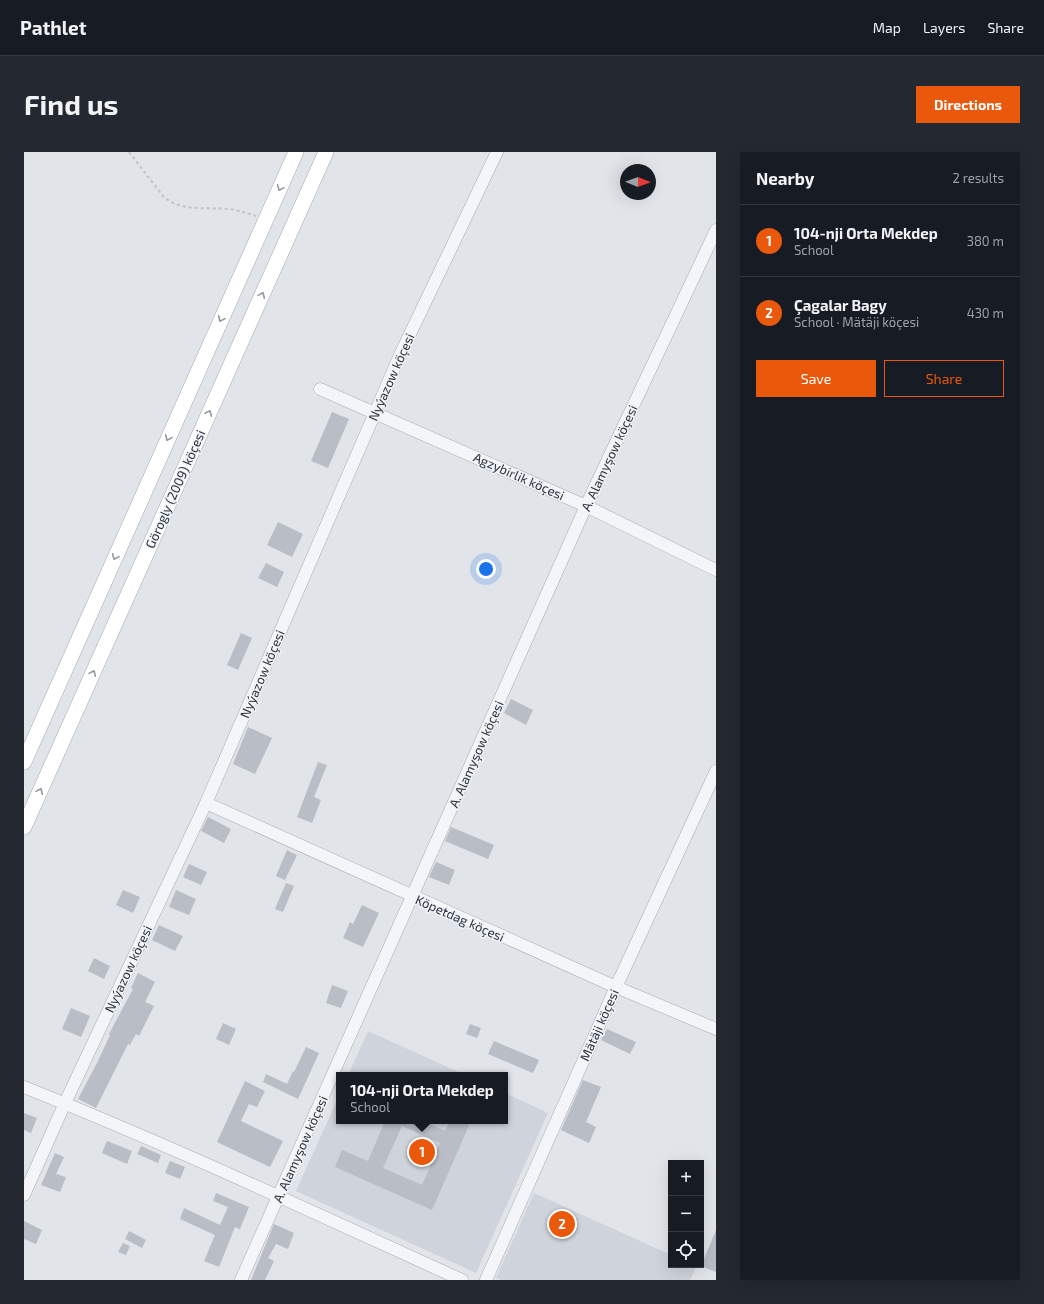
<!DOCTYPE html>
<meta charset="utf-8">
<style>
:root{--surface:#171b24;--page:#242831;--text:#f1f3f6;--muted:#9ea1a6;--line:#363941;--accent:#ea580c}
body{margin:0;font-family:"Exo 2",sans-serif;background:var(--page);color:var(--text)}
.controls{position:absolute;right:12px;bottom:12px;display:grid;overflow:hidden;border-radius:0px;box-shadow:0 4px 16px #0002}
.controls button{width:36px;height:36px;display:grid;place-items:center;padding:0;border:0;border-bottom:1px solid var(--line);background:var(--surface);color:var(--text);font:20px sans-serif}
.compass{position:absolute;left:596px;top:12px;width:36px;height:36px;border-radius:50%;background:var(--surface);box-shadow:0 4px 16px #0002;rotate:91deg}
.you{position:absolute;left:462px;top:417px;width:14px;height:14px;margin:-10px;border:3px solid #fff;border-radius:50%;background:#1a73e8;box-shadow:0 0 0 6px #1a73e833}
.badge{display:grid;place-items:center;width:26px;height:26px;border-radius:50%;background:var(--accent);color:#fff;font-size:13px;font-weight:700}
.pin{position:absolute;translate:-50% -50%;border:2px solid #fff;box-shadow:0 1px 4px #0006}
.popup{position:absolute;left:312px;top:920px;width:172px;height:52px;box-sizing:border-box;display:grid;place-content:center;border-radius:0px;background:var(--surface);filter:drop-shadow(0 1px 3px #0005);font-size:13px;white-space:nowrap;color:var(--muted)}
.popup b{font-size:15px;color:var(--text)}
.popup::after{content:'';position:absolute;left:50%;top:100%;margin-left:-8px;border:8px solid transparent;border-top-color:var(--surface)}
.list{margin:0;padding:0;list-style:none}
h2{display:flex;justify-content:space-between;align-items:center;height:52px;margin:0;padding:0 16px;font-size:17px}
h2 small{font-size:13px;font-weight:400;color:var(--muted)}
.list li{display:grid;grid-template-columns:26px 1fr auto;gap:12px;align-items:center;box-sizing:border-box;height:72px;padding:0 16px;border-top:1px solid var(--line)}
.list b{display:block;font-size:15px;white-space:nowrap}
.list p{margin:0;font-size:13px;white-space:nowrap;color:var(--muted)}
.list em{font-size:13px;font-style:normal;color:var(--muted)}
.actions{display:flex;gap:8px;padding:12px 16px}
.actions a{flex:1;padding:9px 0;border:1px solid var(--accent);border-radius:0px;text-align:center;font-size:14px;color:var(--accent)}
.actions .main{background:var(--accent);color:#fff}
.icon{flex:none;width:22px;height:22px;fill:none;stroke:currentColor;stroke-width:2;stroke-linecap:round;stroke-linejoin:round}
.map{position:relative;flex:none;width:692px;height:1128px;overflow:hidden;border-radius:0px}
header{display:flex;align-items:center;gap:24px;box-sizing:border-box;height:56px;padding:0 20px;background:var(--surface);border-bottom:1px solid var(--line)}
header strong{font-size:19px}
nav{display:flex;gap:22px;margin-inline-start:auto;font-size:14px}
.intro{display:flex;align-items:center;justify-content:space-between;box-sizing:border-box;height:96px;padding:0 24px}
h1{margin:0;font-size:28px}
.button{padding:10px 18px;border-radius:0px;background:var(--accent);color:#fff;font-size:14px;font-weight:700}
main{display:flex;gap:24px;padding:0 24px}
aside{flex:1;background:var(--surface);border-radius:0px;box-shadow:0 4px 16px #0002}
.map>svg:first-child{display:block}
</style>
<header>
<strong>Pathlet</strong>
<nav><a>Map</a><a>Layers</a><a>Share</a></nav>
</header>
<div class="intro"><h1>Find us</h1><a class="button">Directions</a></div>
<main>
<div class="map">
<svg width="692" height="1128" viewBox="0 0 692 1128">
<rect width="100%" height="100%" fill="#e1e4e9"/>
<path fill="#cfd3db" d="M344,879L441,923H324Z
M481,941L524,961L452,1121L272,1039L315,944V969H481Z
M510,1041L647,1103V1113H668L672,1115L666,1128H478L472,1126Z"/>
<path fill="#b9bdc6" fill-rule="evenodd" d="M308,260L325,267L304,316L287,309Z
M254,370L279,382L268,405L243,393Z
M242,411L260,420L253,435L234,426Z
M217,481L228,486L214,518L203,513Z
M487,547L509,558L502,573L480,561Z
M224,575L248,586L231,622L209,612Z
M294,610L303,613L290,645L297,648L288,671L273,665Z
M184,665L207,677L200,691L177,679Z
M427,675L470,693L464,707L421,689Z
M263,698L273,703L261,728L252,724Z
M412,710L431,718L425,733L405,725Z
M165,712L183,720L177,733L159,725Z
M262,731L270,734L259,760L251,757Z
M99,738L116,745L109,761L92,753Z
M152,738L172,747L165,763L145,755Z
M338,753L355,761L339,795L319,786L326,770L329,772Z
M135,773L159,784L151,799L128,788Z
M70,806L86,814L80,827L64,819Z
M114,821L131,830L121,850L130,854L115,884L112,882L106,893L104,892L72,956L54,947L74,909L86,883L85,882L109,837L107,836Z
M308,833L324,839L317,856L302,851Z
M47,856L66,864L57,885L38,877Z
M199,871L212,877L205,893L192,887Z
M446,872L457,876L453,886L442,882Z
M583,877L612,890L606,902L577,888Z
M470,889L515,908L509,921L464,902Z
M282,895L295,901L274,947L239,930L242,922L263,932L269,919L270,920Z
M559,928L577,935L562,970L572,975L565,991L537,978Z
M221,929L241,939L233,955L225,952L217,969L259,989L246,1015L193,990Z
M0,961L13,966L7,981L0,978Z
M361,969H399L421,979L426,969H447L408,1058L311,1015L318,998L344,1009ZM378,974L416,991L398,1033L359,1016Z
M83,989L108,999L103,1012L78,1001Z
M117,994L137,1003L134,1011L113,1002Z
M31,1001L40,1005L32,1022L42,1025L36,1040L17,1033Z
M146,1009L161,1015L156,1027L141,1021Z
M192,1041L225,1055L216,1077L211,1075L195,1115L180,1109L191,1083L156,1067L160,1056L196,1073L204,1055L189,1049Z
M0,1069L18,1078L12,1092L0,1087Z
M250,1072L270,1081L264,1097L252,1092L244,1106L250,1109L241,1128H227Z
M692,1078V1120L677,1114Z
M105,1079L122,1088L118,1096L101,1087Z
M99,1091L106,1094L102,1103L94,1100Z"/>
<g fill="none" stroke-linecap="round" stroke-linejoin="round">
<g stroke="#a6abb3" stroke-width="13">
<path id="minor" d="M296,237L562,354L692,418
M182,651L592,835L692,877
M0,935C148,994 293,1062 438,1128
M0,1043L41,951L182,651L376,203L473,0
M217,1128L562,354L692,78
M462,1128L592,835L692,619"/>
</g>
<g stroke="#a1a9b5" stroke-width="16">
<path id="major" d="M0,610L272,0
M0,675L302,0"/>
</g>
<path stroke="#bfc2c8" stroke-width="2" stroke-dasharray="3 3" stroke-linecap="butt" d="M105,0L139,44C156,60 183,55 204,57C214,58 222,61 232,64"/>
<use href="#minor" stroke="#f4f5f8" stroke-width="12"/>
<use href="#major" stroke="#fff" stroke-width="15"/>
</g>
<defs><path id="oneway-chevron" d="M-2-3.5L2.5 0L-2 3.5" fill="none" stroke-width="1.6" stroke-linecap="round" stroke-linejoin="round"/></defs>
<g stroke="#9498a0">
<use href="#oneway-chevron" transform="translate(256 36) rotate(114)"/>
<use href="#oneway-chevron" transform="translate(238 143) rotate(-66)"/>
<use href="#oneway-chevron" transform="translate(197 167) rotate(114)"/>
<use href="#oneway-chevron" transform="translate(185 261) rotate(-66)"/>
<use href="#oneway-chevron" transform="translate(144 286) rotate(114)"/>
<use href="#oneway-chevron" transform="translate(91 405) rotate(114)"/>
<use href="#oneway-chevron" transform="translate(69 521) rotate(-66)"/>
<use href="#oneway-chevron" transform="translate(16 639) rotate(-66)"/>
</g>
<g text-anchor="middle" stroke-width="3" stroke-linejoin="round" paint-order="stroke">
<g font-size="13" fill="#2a3241" stroke="#f1f3f7">
<text transform="translate(367 225) rotate(-66)" y="5">Nyýazow köçesi</text>
<text transform="translate(585 306) rotate(-65)" y="5">A. Alamyşow köçesi</text>
<text transform="translate(495 324) rotate(24)" y="5">Agzybirlik köçesi</text>
<text transform="translate(151 337) rotate(-66)" y="5">Görogly (2009) köçesi</text>
<text transform="translate(238 522) rotate(-67)" y="5">Nyýazow köçesi</text>
<text transform="translate(452 602) rotate(-66)" y="5">A. Alamyşow köçesi</text>
<text transform="translate(436 766) rotate(24)" y="5">Köpetdag köçesi</text>
<text transform="translate(104 817) rotate(-65)" y="5">Nyýazow köçesi</text>
<text transform="translate(575 873) rotate(-66)" y="5">Mätäji köçesi</text>
<text transform="translate(276 997) rotate(-66)" y="5">A. Alamyşow köçesi</text>
</g>
</g>
</svg>
<div class="controls">
<button>+</button>
<button>−</button>
<button><svg class="icon" aria-label="locate" viewBox="0 0 24 24"><circle cx="12" cy="12" r="6"/><path d="M12 2v4M12 18v4M2 12h4M18 12h4"/></svg></button>
</div>
<svg class="compass" viewBox="-18 -18 36 36"><path d="M0-13l5 13h-10z" fill="#e53935"/><path d="M0 13l5-13h-10z" fill="#9ea1a6"/></svg>
<div class="you"></div>
<div class="pin badge" style="left:398px;top:1000px">1</div>
<div class="popup"><b>104-nji Orta Mekdep</b>School</div>
<div class="pin badge" style="left:538px;top:1072px">2</div>
</div>
<aside>
<h2>Nearby<small>2 results</small></h2>
<ul class="list">
<li><span class="badge">1</span><div><b>104-nji Orta Mekdep</b><p>School</p></div><em>380 m</em></li>
<li><span class="badge">2</span><div><b>Çagalar Bagy</b><p>School · Mätäji köçesi</p></div><em>430 m</em></li>
</ul>
<div class="actions"><a class="main">Save</a><a>Share</a></div>
</aside>
</main>
